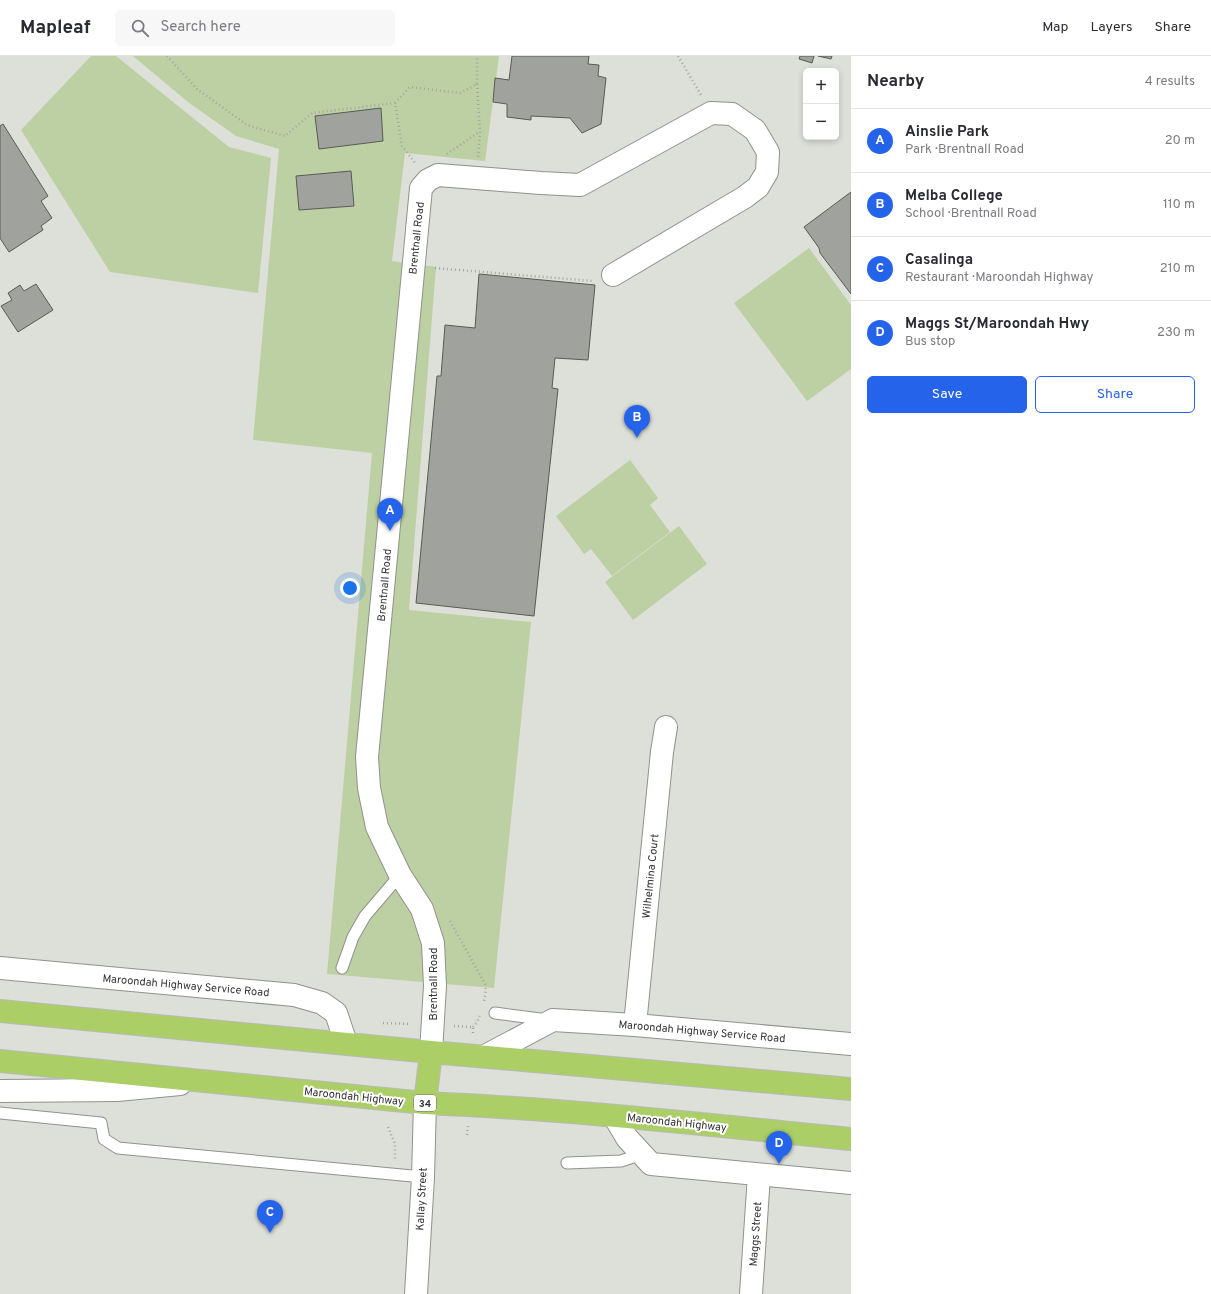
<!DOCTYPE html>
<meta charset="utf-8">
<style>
:root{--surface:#fff;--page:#f7f7f7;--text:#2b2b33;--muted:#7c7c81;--line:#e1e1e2;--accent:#2563eb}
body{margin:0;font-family:Overpass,sans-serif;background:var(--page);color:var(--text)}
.controls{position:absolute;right:12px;top:12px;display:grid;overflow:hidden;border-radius:6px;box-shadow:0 2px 6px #0003}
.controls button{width:36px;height:36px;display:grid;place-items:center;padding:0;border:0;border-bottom:1px solid var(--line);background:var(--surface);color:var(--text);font:20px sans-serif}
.you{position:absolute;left:350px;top:532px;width:14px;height:14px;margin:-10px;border:3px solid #fff;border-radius:50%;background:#1a73e8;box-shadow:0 0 0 6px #1a73e833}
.badge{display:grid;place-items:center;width:26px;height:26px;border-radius:50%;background:var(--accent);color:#fff;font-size:13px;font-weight:700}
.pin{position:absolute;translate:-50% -33px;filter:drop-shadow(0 1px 2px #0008)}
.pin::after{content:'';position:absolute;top:21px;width:14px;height:12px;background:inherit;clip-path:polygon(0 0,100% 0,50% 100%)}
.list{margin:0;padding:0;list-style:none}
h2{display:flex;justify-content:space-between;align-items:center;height:52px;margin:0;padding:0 16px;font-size:17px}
h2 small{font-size:13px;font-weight:400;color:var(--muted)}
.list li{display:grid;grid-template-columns:26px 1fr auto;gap:12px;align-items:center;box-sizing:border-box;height:64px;padding:0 16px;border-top:1px solid var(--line)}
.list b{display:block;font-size:15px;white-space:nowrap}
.list p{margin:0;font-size:13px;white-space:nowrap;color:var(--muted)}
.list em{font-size:13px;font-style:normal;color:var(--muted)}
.actions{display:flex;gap:8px;padding:12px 16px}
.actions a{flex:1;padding:9px 0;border:1px solid var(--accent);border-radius:6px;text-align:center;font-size:14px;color:var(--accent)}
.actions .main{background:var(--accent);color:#fff}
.icon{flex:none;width:22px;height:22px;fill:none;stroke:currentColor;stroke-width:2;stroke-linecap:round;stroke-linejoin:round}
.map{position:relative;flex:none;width:851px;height:1238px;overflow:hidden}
header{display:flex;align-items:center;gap:24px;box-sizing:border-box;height:56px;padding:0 20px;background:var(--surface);border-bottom:1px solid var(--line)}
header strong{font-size:19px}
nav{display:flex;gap:22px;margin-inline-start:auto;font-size:14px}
.search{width:280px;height:36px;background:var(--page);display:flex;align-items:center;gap:10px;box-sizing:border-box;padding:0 14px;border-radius:6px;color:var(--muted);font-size:15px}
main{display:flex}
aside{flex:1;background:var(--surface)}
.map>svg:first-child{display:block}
</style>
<header>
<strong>Mapleaf</strong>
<div class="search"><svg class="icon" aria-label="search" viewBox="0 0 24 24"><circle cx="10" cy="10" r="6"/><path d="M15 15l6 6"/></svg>Search here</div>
<nav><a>Map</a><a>Layers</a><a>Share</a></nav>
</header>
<main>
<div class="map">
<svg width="851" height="1238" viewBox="0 0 851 1238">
<rect width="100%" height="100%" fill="#dddfd9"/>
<path fill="#bdd0a3" d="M91,0H116L229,91L271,102L258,237L110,216L21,74Z
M133,0H499L485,105L405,97L392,205L436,211L409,554L531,566L494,932L327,918L372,397L253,384L279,93L236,80L188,46Z
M809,192L851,249V313L807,345L734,247Z
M630,404L658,442L650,449L670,476L612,520L591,493L584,498L556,460Z
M679,470L707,508L633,564L605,526Z"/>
<path fill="#a0a39d" stroke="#585b55" d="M512,0H589L588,8L599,9L598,20L606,22L601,68L582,77L570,62L531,60V64L507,61V48L493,46L495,22L509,24Z
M800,0H814L812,7L799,3Z
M818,0H832L831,3Z
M381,52L383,85L319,93L315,60Z
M3,68L48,140L41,145L52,162L41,170L43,174L9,196L0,182V70Z
M351,115L354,150L299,154L296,120Z
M851,136V238L820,197L819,192L804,171Z
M479,218L595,229L588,304L555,302L552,332L558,333L534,560L416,547L437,320H441L445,269L475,272Z
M36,228L53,254L18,276L1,250L12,244L8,237L20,229L24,235Z"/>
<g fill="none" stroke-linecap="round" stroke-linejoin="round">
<g stroke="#90928d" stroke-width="13">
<path id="service" d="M342,912L353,881L365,860L400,819
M495,957L548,964
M0,1057L101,1067L104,1083L118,1092L423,1121
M567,1107L621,1105L642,1098"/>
</g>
<g stroke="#90928d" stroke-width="24">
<path id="minor" d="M0,912L294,939L322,947L336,957L346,987
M635,969L662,696L666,671
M431,996L435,930L433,887L422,853L400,819L377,771L369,732L367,701L421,132L428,124L438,119L541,127L580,129L711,57L732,58L755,74L768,96L767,116L758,131L745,141L613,219
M485,1000L553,964L635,969L851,988
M0,1035L117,1034L180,1028
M614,1060L627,1082L651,1108L851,1127
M416,1238L423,1121L425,1047
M751,1238L759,1119"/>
</g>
<g stroke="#babab9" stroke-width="24">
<path id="trunk" d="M0,955L431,996L851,1033
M0,1005L425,1047C568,1053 709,1069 851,1083
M425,1047L431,996"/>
</g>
<path stroke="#a4a5a1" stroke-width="2.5" stroke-dasharray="1 3" stroke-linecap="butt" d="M167,0L197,33L247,69L285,80L312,57L395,47L402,90L416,108
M678,0L701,39
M477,28L480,76L478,102
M395,47L410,31L460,37L477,28V0
M447,98L479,76
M435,212L593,225
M450,865L485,928L486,934L484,945
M383,967L411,968
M454,970L473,971V979
M473,971L477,966L480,959
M388,1071L395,1088V1103
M467,1079L468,1070"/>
<use href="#service" stroke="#fff" stroke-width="11"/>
<use href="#minor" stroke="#fff" stroke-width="22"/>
<use href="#trunk" stroke="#abcf66" stroke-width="22"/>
</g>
<g text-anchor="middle" stroke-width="4" stroke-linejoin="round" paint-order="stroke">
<rect fill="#fff" stroke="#707170" stroke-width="1" x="414" y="1039" width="22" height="16" rx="3"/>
<g font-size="10" font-weight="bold" fill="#333432">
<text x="425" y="1051">34</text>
</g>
<g font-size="11" fill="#333432" stroke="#fff">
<text transform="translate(416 182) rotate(-84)" y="4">Brentnall Road</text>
<text transform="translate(384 529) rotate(-85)" y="4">Brentnall Road</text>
<text transform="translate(650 820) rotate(-84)" y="4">Wilhelmina Court</text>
<text transform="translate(433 928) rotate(-90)" y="4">Brentnall Road</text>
<text transform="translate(186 929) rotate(5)" y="4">Maroondah Highway Service Road</text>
<text transform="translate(702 975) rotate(5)" y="4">Maroondah Highway Service Road</text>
<text transform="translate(354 1040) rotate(6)" y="4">Maroondah Highway</text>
<text transform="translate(677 1066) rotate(6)" y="4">Maroondah Highway</text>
<text transform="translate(421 1143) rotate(-87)" y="4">Kallay Street</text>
<text transform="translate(755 1178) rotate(-86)" y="4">Maggs Street</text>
</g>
</g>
</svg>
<div class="controls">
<button>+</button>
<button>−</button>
</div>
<div class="you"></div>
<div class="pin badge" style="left:390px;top:475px">A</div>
<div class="pin badge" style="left:637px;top:382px">B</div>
<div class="pin badge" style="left:270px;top:1177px">C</div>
<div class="pin badge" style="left:779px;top:1108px">D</div>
</div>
<aside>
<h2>Nearby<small>4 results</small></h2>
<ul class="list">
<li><span class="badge">A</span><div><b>Ainslie Park</b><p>Park · Brentnall Road</p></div><em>20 m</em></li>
<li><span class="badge">B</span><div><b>Melba College</b><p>School · Brentnall Road</p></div><em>110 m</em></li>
<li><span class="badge">C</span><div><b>Casalinga</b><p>Restaurant · Maroondah Highway</p></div><em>210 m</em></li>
<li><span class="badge">D</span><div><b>Maggs St/Maroondah Hwy</b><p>Bus stop</p></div><em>230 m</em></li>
</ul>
<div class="actions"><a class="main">Save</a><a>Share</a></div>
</aside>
</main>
